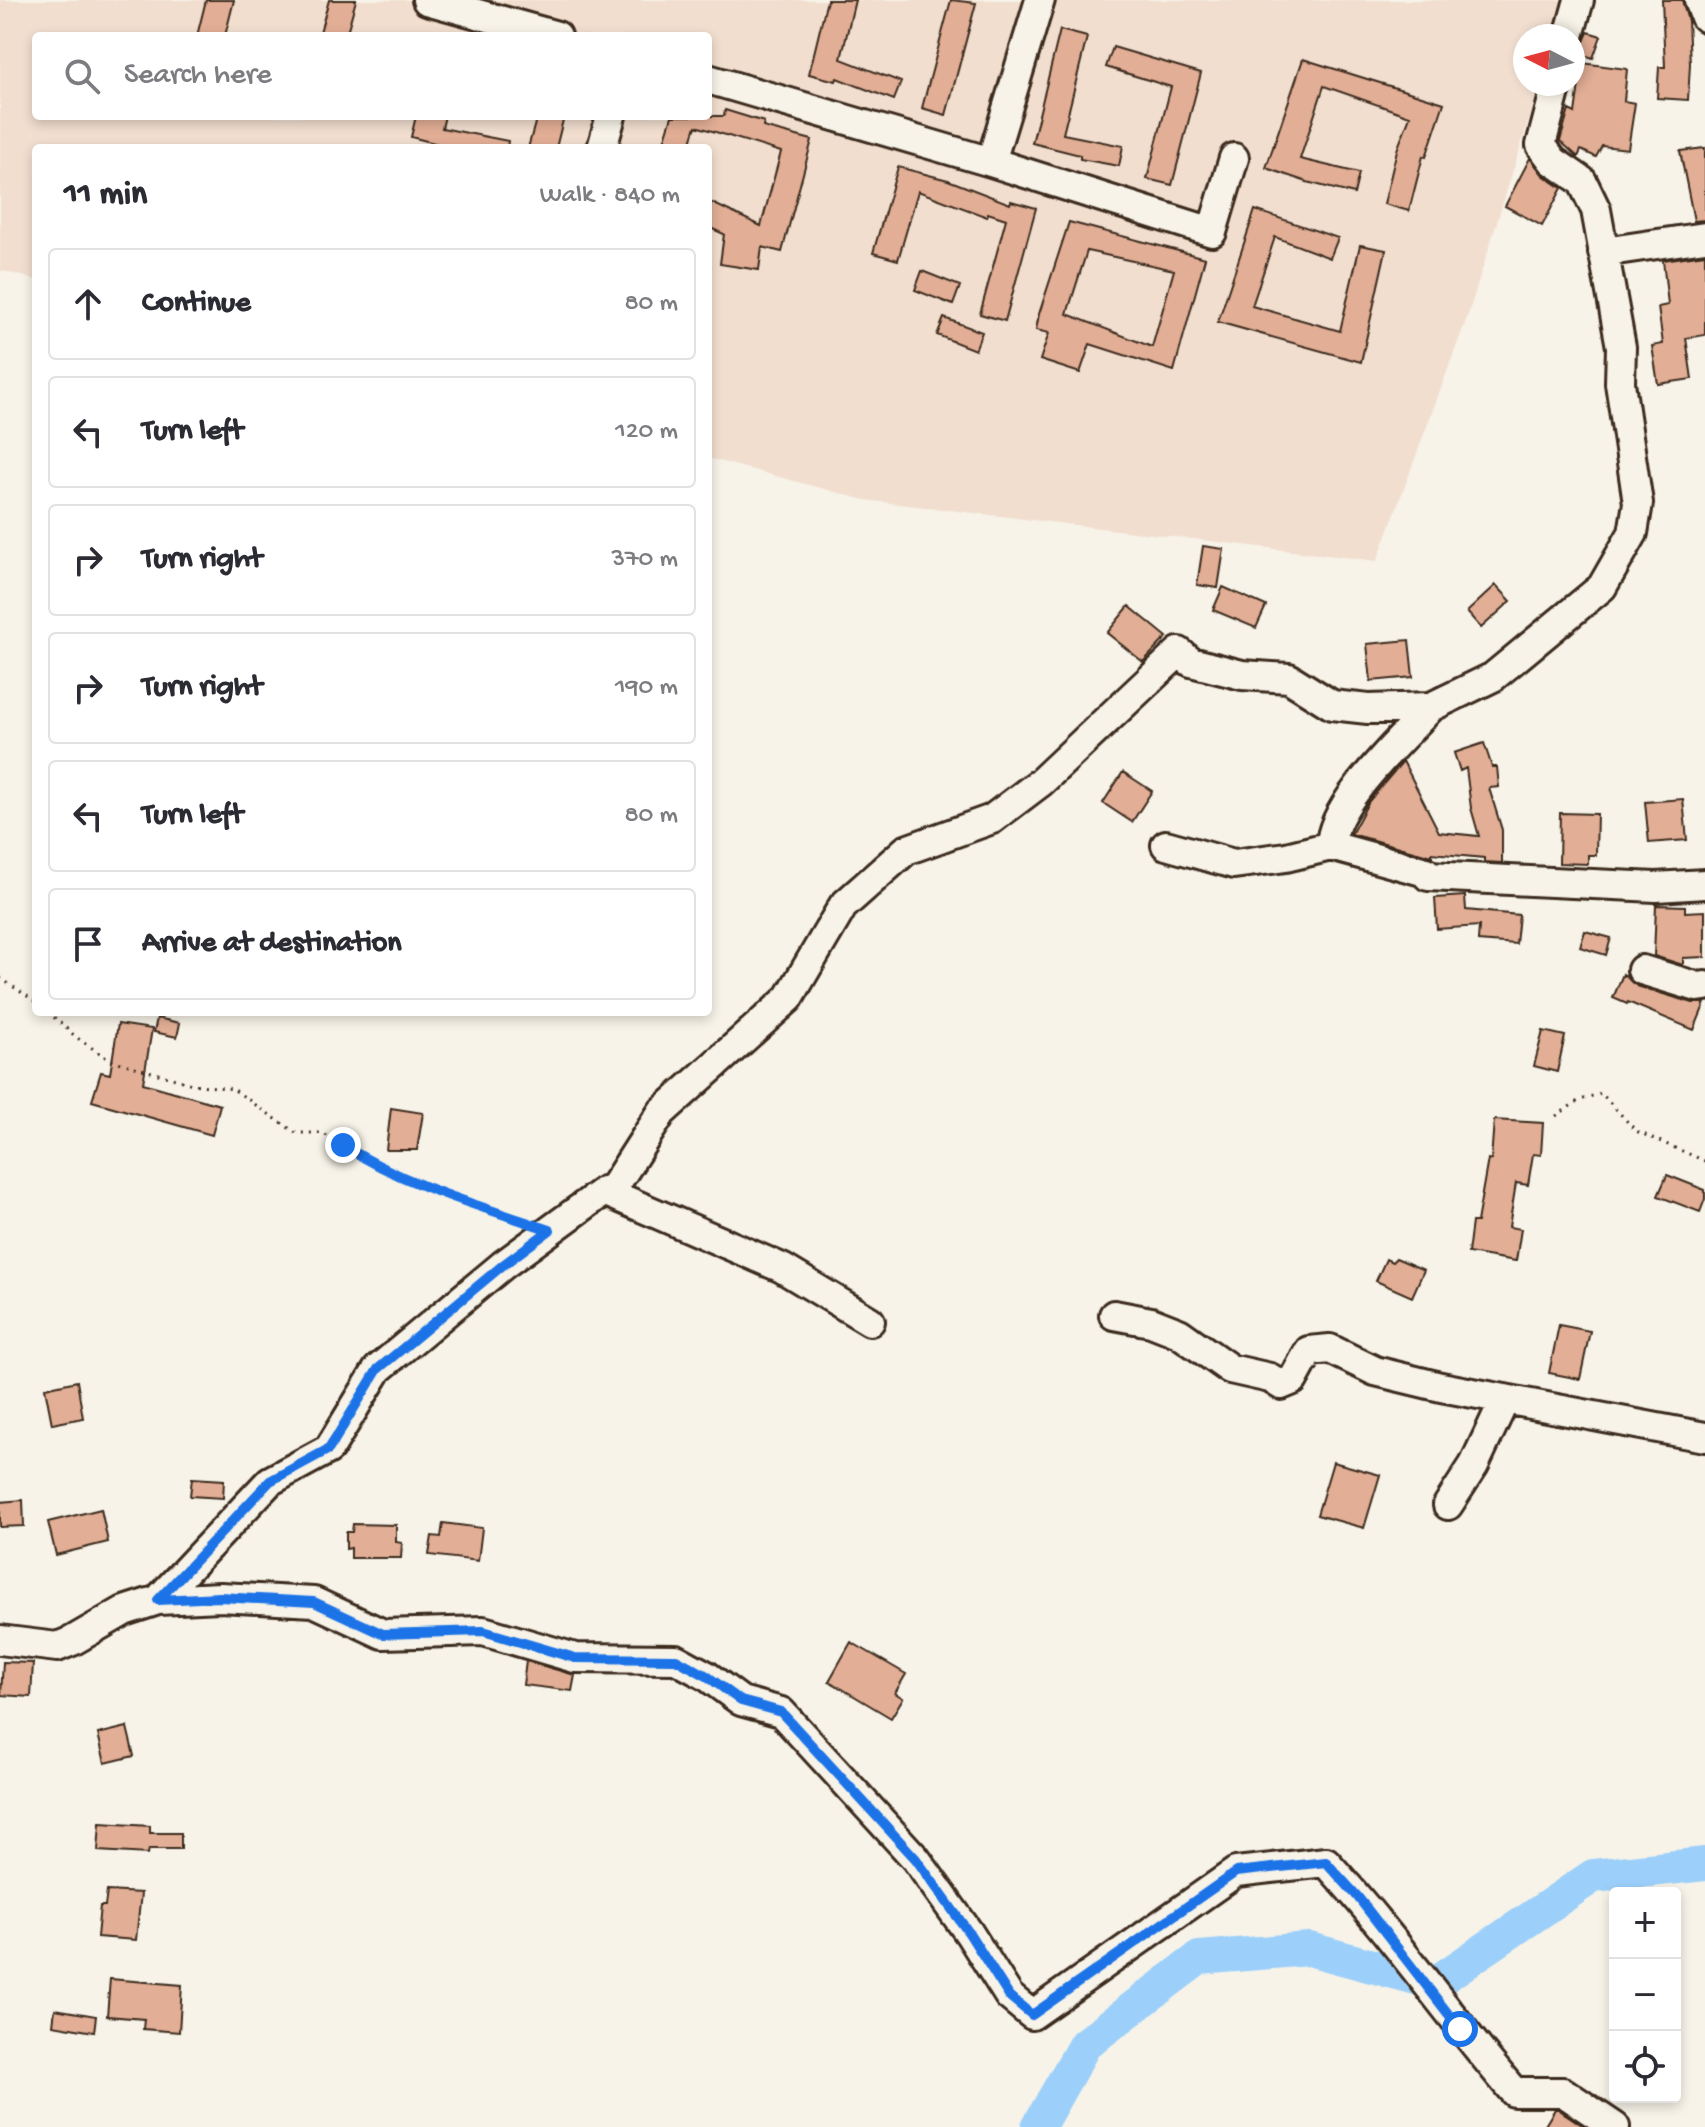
<!DOCTYPE html>
<meta charset="utf-8">
<style>
:root{--surface:#fff;--page:#f7f7f7;--text:#2b2b33;--muted:#7c7c81;--line:#e1e1e2}
body{margin:0;font-family:"Gochi Hand",sans-serif;background:var(--page);color:var(--text)}
.controls{position:absolute;right:24px;bottom:24px;display:grid;overflow:hidden;border-radius:8px;box-shadow:0 4px 12px #0003}
.controls button{width:72px;height:72px;display:grid;place-items:center;padding:0;border:0;border-bottom:2px solid var(--line);background:var(--surface);color:var(--text);font:40px sans-serif}
.compass{position:absolute;left:1513px;top:24px;width:72px;height:72px;border-radius:50%;background:var(--surface);box-shadow:0 4px 12px #0003;rotate:276deg}
.stop{position:absolute;width:24px;height:24px;margin:-18px;border:6px solid #1a73e8;border-radius:50%;background:#fff}
.stop.end{background:#1a73e8;border-color:#fff;box-shadow:0 2px 8px #0008}
.list{margin:0;padding:0;list-style:none}
h2{display:flex;justify-content:space-between;align-items:center;height:104px;margin:0;padding:0 32px;font-size:34px}
h2 small{font-size:26px;font-weight:400;color:var(--muted)}
.list li{display:grid;grid-template-columns:52px 1fr auto;gap:24px;align-items:center;box-sizing:border-box;height:112px;margin:0 16px 16px;padding:0 16px;border:2px solid var(--line);border-radius:8px}
.list b{display:block;font-size:30px;white-space:nowrap}
.list em{font-size:26px;font-style:normal;color:var(--muted)}
.icon{flex:none;width:44px;height:44px;fill:none;stroke:currentColor;stroke-width:2;stroke-linecap:round;stroke-linejoin:round}
.map{position:relative;flex:none;width:1705px;height:2127px;overflow:hidden}
.search{position:absolute;background:var(--surface);box-shadow:0 4px 12px #0003;left:32px;top:32px;width:680px;height:88px;display:flex;align-items:center;gap:20px;box-sizing:border-box;padding:0 28px;border-radius:8px;color:var(--muted);font-size:30px}
.panel{position:absolute;background:var(--surface);box-shadow:0 4px 12px #0003;left:32px;top:144px;width:680px;height:872px;border-radius:8px}
.map>svg:first-child{display:block}
</style>
<div class="map">
<svg width="1705" height="2127" viewBox="0 0 1705 2127">
<rect width="100%" height="100%" fill="#f7f3e8"/>
<filter id="ink" filterUnits="userSpaceOnUse"><feTurbulence type="fractalNoise" baseFrequency=".0125" numOctaves="2"/><feDisplacementMap in="SourceGraphic" scale="16" xChannelSelector="R" yChannelSelector="G"/><feConvolveMatrix kernelMatrix="1 2 1 2 8 2 1 2 1" color-interpolation-filters="sRGB"/></filter>
<g filter="url(#ink)">
<path fill="#f1decf" fill-rule="evenodd" d="M0,0H1567L1555,36H1525V84H1540L1468,315L1377,561L865,500L708,458V148H36V280L0,270ZM36,36H708V116H36Z"/>
<g fill="none" stroke-linecap="round" stroke-linejoin="round">
<path stroke="#9cd0fa" stroke-width="34" d="M1038,2127L1085,2044L1199,1958L1309,1949L1435,1983L1593,1876L1705,1864"/>
</g>
<path fill="#e2ae95" stroke="#3b2a1e" stroke-width="2" fill-rule="evenodd" d="M206,0H234L225,36H197Z
M329,0H356L346,36H319Z
M827,0H855L841,59L901,82L894,100L837,78L836,81L809,74Z
M951,0L976,3L946,115L922,108Z
M1662,0H1682L1688,21L1690,64L1688,100L1657,98L1659,67H1665Z
M1060,30L1087,37L1063,134L1123,146L1119,166L1080,159V155L1032,143Z
M1588,32L1601,36L1593,58L1575,52L1581,48Z
M1113,47L1201,73L1172,185L1147,179L1171,87L1106,67Z
M1303,59L1444,103L1426,157L1423,156L1409,211L1384,204L1397,150L1410,116L1324,86L1300,159L1359,173L1354,194L1307,182L1266,168Z
M1582,63L1627,69L1624,101L1635,103L1628,149L1602,146L1596,157L1581,150L1578,157L1560,141L1569,110L1575,113Z
M725,110L764,122L763,127L812,140L782,252L762,247L759,270L720,264L724,234L708,227V201L761,226L781,152L696,126L689,148H662L672,116H724Z
M416,116H445L442,128L508,141L507,148H454L411,137Z
M537,116H564L556,148H528Z
M1705,148V220L1694,221L1680,151Z
M1530,158L1543,175L1562,188L1542,226L1505,206Z
M898,167L948,180L1010,204L1011,201L1036,208L1005,321L980,314L1006,219L988,213L987,217L918,191L898,260L873,253Z
M1255,210L1338,238L1330,258L1275,237L1252,306L1340,331L1360,245L1386,250L1361,362L1218,322Z
M1069,222L1205,258L1174,371L1090,344L1080,373L1040,360L1049,333L1036,330L1039,314ZM1087,251L1174,270L1152,347L1067,314Z
M1705,254V335L1686,338L1692,379L1658,384L1652,346L1663,344L1658,307L1668,305L1663,260Z
M922,271L960,286L953,305L915,290Z
M944,318L982,332L975,350L937,335Z
M1203,546L1224,549L1218,588L1197,585Z
M1496,585L1511,601L1481,628L1467,612Z
M1223,587L1266,606L1256,628L1213,610Z
M1129,606L1167,637L1143,662L1107,633Z
M1409,640L1413,677L1371,681L1367,644Z
M1484,743L1492,767H1497L1499,787L1489,788L1502,830V863L1484,862V858L1432,853V856L1351,834L1369,801L1403,761L1439,832L1479,836L1471,808L1466,768L1460,771L1454,753Z
M1123,772L1152,791L1132,822L1103,803Z
M1683,799L1687,840L1649,843L1645,802Z
M1560,813L1597,814L1596,855H1588V864L1559,863Z
M1465,896L1466,910L1519,915L1516,944L1478,941L1479,926L1437,929L1435,898Z
M1656,905L1685,906V912L1705,911V957L1683,958V965L1654,956Z
M1585,931L1611,938L1606,955L1580,947Z
M1623,974L1637,986L1693,1003H1705L1694,1030L1628,1002L1627,1004L1613,998Z
M157,1018L180,1023L177,1037L154,1032Z
M118,1024L152,1029L143,1083L220,1105L212,1135L92,1101L101,1072L110,1074Z
M1543,1031L1565,1036L1557,1072L1534,1066Z
M391,1108L423,1113L417,1150H386Z
M1494,1120L1543,1123L1541,1155L1533,1154L1528,1185L1516,1183L1509,1227L1521,1229L1516,1261L1468,1253L1472,1222H1477L1488,1159L1491,1160Z
M1667,1175L1705,1190V1199L1700,1212L1658,1196Z
M1396,1258L1424,1270L1412,1297L1376,1281L1386,1259L1392,1262Z
M1559,1325L1590,1331L1580,1379L1549,1373Z
M77,1381L83,1418L52,1424L45,1388Z
M1333,1462L1380,1475L1364,1528L1317,1515Z
M192,1478L224,1480L223,1498L190,1496Z
M23,1500L24,1526L0,1527V1502Z
M101,1509L108,1542L56,1555L48,1522Z
M443,1523L482,1528L478,1561L429,1555L432,1536L441,1537Z
M353,1524L396,1525V1542L402,1543L401,1558H351V1548L346,1549V1532H352Z
M851,1642L906,1674L895,1693L903,1698L891,1718L829,1681Z
M526,1661L575,1675L572,1691L523,1685Z
M3,1662L33,1663L31,1697L1,1695Z
M127,1727L134,1756L105,1763L98,1734Z
M100,1823L150,1826V1833H181V1849H149L148,1854L98,1851Z
M107,1891L141,1893L136,1940L97,1937L100,1906H105Z
M110,1979L182,1985L179,2032L143,2029L144,2019L107,2016Z
M55,2009L96,2016L94,2032L53,2025Z
M1555,2109H1558L1585,2127H1544Z"/>
<g fill="none" stroke-linecap="round" stroke-linejoin="round">
<g stroke="#3b2a1e" stroke-width="34">
<path id="minor" d="M427,0L557,36
M1699,0L1705,17
M1569,36L1579,0
M708,79L991,162L1212,232L1234,158
M602,148L611,116
M991,162L1040,0
M1603,252L1705,237
M1166,845L1234,864L1286,857L1331,846L1426,872L1428,876L1656,887L1705,884
M1331,846C1331,803 1402,739 1431,707
M1642,970L1698,987L1705,986
M610,1193L662,1112L789,998L843,906L906,850L992,819L1041,782L1179,652L1191,662L1242,675L1289,678L1332,705L1368,709L1431,707L1493,677L1602,587L1633,533L1638,503L1620,383L1621,347L1596,210L1582,181L1553,161L1541,145L1557,84
M1114,1315L1151,1322L1179,1333L1230,1369L1270,1378L1281,1385L1293,1380L1309,1351L1330,1349L1375,1371L1441,1387L1705,1437
M1448,1505L1474,1465L1505,1399
M158,1600L270,1481L329,1449L378,1369L503,1265L604,1191L782,1268L870,1321
M0,1640L57,1647L72,1641L124,1611L158,1600L220,1597L314,1602L383,1634L483,1631L575,1658L676,1659L707,1676L741,1701L781,1712L916,1859L969,1933L1009,1996L1032,2015L1236,1872L1326,1862C1393,1935 1450,2017 1514,2092H1563L1615,2127"/>
</g>
<path stroke="#3b2a1e" stroke-width="3" stroke-dasharray="2 6" stroke-linecap="butt" d="M0,978L36,1002
M48,1012L76,1037L108,1059L192,1084L233,1089L296,1133H322L375,1166L524,1221
M1556,1116L1578,1101L1601,1093L1636,1131L1705,1161"/>
<use href="#minor" stroke="#f7f3e8" stroke-width="28"/>
</g>
</g>
<g fill="none" stroke-linecap="round" stroke-linejoin="round" filter="url(#ink)">
<path stroke="#1a73e8" stroke-width="10" d="M343,1145C406,1186 480,1206 550,1230L503,1265L378,1369L329,1449L270,1481L158,1600L220,1597L314,1602L383,1634L483,1631L575,1658L676,1659L707,1676L741,1701L781,1712L916,1859L969,1933L1009,1996L1032,2015L1236,1872L1326,1862L1357,1896L1460,2029"/>
</g>
</svg>
<div class="controls">
<button>+</button>
<button>−</button>
<button><svg class="icon" aria-label="locate" viewBox="0 0 24 24"><circle cx="12" cy="12" r="6"/><path d="M12 2v4M12 18v4M2 12h4M18 12h4"/></svg></button>
</div>
<svg class="compass" viewBox="-18 -18 36 36"><path d="M0-13l5 13h-10z" fill="#e53935"/><path d="M0 13l5-13h-10z" fill="#7c7c81"/></svg>
<div class="stop" style="left:1460px;top:2029px"></div>
<div class="stop end" style="left:343px;top:1145px"></div>
<div class="search"><svg class="icon" aria-label="search" viewBox="0 0 24 24"><circle cx="10" cy="10" r="6"/><path d="M15 15l6 6"/></svg>Search here</div>
<section class="panel">
<h2>11 min<small>Walk · 840 m</small></h2>
<ul class="list">
<li><svg class="icon" aria-label="ahead" viewBox="0 0 24 24"><path d="M12 20V5M6 11l6-6 6 6"/></svg><div><b>Continue</b></div><em>80 m</em></li>
<li><svg class="icon" aria-label="left" viewBox="0 0 24 24"><path d="M17 20v-9H6M10 6l-5 5 5 5"/></svg><div><b>Turn left</b></div><em>120 m</em></li>
<li><svg class="icon" aria-label="right" viewBox="0 0 24 24"><path d="M7 20v-9h11M14 6l5 5-5 5"/></svg><div><b>Turn right</b></div><em>370 m</em></li>
<li><svg class="icon" aria-label="right" viewBox="0 0 24 24"><path d="M7 20v-9h11M14 6l5 5-5 5"/></svg><div><b>Turn right</b></div><em>190 m</em></li>
<li><svg class="icon" aria-label="left" viewBox="0 0 24 24"><path d="M17 20v-9H6M10 6l-5 5 5 5"/></svg><div><b>Turn left</b></div><em>80 m</em></li>
<li><svg class="icon" aria-label="arrive" viewBox="0 0 24 24"><path d="M6 21V4h12l-3 4 3 4H6"/></svg><div><b>Arrive at destination</b></div></li>
</ul>
</section>
</div>
